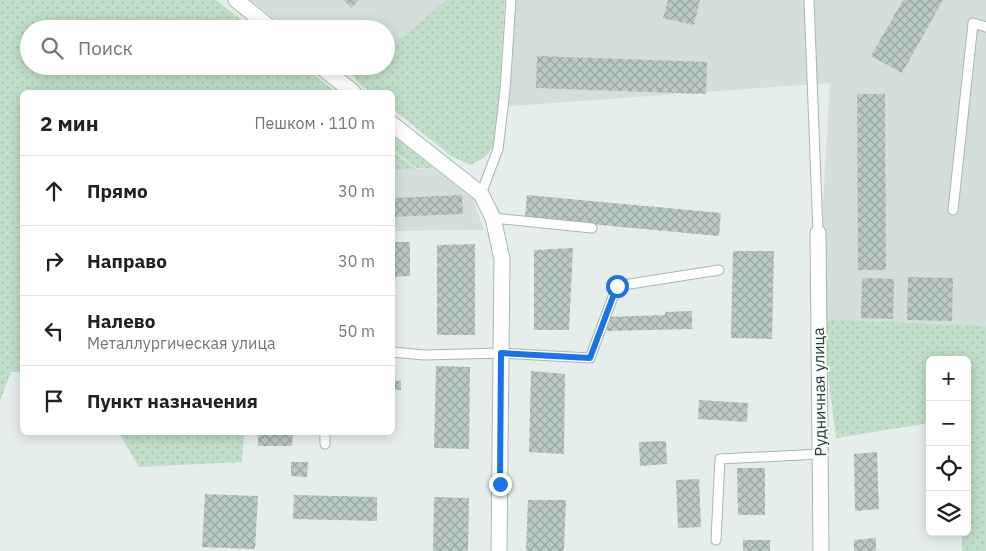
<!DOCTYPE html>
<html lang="ru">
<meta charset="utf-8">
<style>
:root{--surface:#fff;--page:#f2f2f2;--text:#202124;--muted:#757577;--line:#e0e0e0}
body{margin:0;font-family:"IBM Plex Sans",sans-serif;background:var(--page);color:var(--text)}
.controls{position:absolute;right:15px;bottom:15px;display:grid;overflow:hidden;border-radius:8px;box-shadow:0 2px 12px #0003}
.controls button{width:45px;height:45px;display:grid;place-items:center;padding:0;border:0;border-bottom:1px solid var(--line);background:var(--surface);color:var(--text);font:25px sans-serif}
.stop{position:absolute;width:15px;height:15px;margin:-11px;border:4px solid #1a73e8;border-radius:50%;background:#fff}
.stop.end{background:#1a73e8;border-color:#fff;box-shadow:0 1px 5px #0008}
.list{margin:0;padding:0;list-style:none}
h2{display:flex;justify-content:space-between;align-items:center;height:65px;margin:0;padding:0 20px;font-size:21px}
h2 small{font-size:16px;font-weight:400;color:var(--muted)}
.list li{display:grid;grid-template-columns:32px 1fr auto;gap:15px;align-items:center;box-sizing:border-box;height:70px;padding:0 20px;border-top:1px solid var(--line)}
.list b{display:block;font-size:19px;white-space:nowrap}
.list p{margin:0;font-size:16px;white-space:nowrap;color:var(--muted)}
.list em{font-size:16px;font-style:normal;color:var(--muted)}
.icon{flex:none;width:28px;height:28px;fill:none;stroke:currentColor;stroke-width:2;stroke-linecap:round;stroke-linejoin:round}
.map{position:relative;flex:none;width:986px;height:551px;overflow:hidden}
.search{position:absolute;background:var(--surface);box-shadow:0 2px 12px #0003;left:20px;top:20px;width:375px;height:55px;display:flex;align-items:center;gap:12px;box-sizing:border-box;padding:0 18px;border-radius:28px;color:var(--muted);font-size:19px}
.panel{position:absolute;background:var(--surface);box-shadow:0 2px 12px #0003;left:20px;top:90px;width:375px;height:345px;border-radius:8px}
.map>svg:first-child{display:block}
</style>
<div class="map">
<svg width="986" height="551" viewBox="0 0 986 551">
<defs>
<pattern id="grass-dots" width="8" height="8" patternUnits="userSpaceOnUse" patternTransform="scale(1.25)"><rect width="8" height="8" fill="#c0dec8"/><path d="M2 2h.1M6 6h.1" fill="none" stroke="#a5c0ad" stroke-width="1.8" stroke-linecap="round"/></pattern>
<pattern id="building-cross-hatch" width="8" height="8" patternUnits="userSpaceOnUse" patternTransform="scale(1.25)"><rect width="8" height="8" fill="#bbc9c4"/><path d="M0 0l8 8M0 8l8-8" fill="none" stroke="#98a5a0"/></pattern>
</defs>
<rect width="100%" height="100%" fill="#e6eeeb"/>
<path fill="#d4deda" d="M250,0H451L386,53V29H288Z
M506,0H986V326L821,319L822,221L830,83L497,107Z
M434,168L473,199L484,230L393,231V170Z"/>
<path fill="url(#grass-dots)" d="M0,0H216L253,29H29V66H302L336,92H22V372H11L0,401Z
M447,0H505L496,137C491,153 486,158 470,165L451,156L393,109L392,92C370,92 361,91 349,69L351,66H386V43L400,39Z
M393,136L433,168H417L393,150Z
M392,151H393L416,169L393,170Z
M821,319L986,326V551H962V532H967V360H930V423L836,438Z
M119,433H244L242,462L139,467Z"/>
<path fill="url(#building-cross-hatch)" d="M344,0H359L351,8Z
M668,0H700L694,25L663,18Z
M903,0H943L902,73L871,56Z
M537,56L707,62L706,94L536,88Z
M857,94H885L886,270H858Z
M462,195L463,214L392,217V198Z
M527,195L721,213L719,236L525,218Z
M392,242H410V276L392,277Z
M475,244V335H437V245Z
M573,248L569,330H534V250Z
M733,251H774L772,339L731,338Z
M908,277L953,278L952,321L907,320Z
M862,278L894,279L893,319L861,318Z
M692,311V329L607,331L606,317L665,315V312Z
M436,366L470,367L469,449L434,448Z
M531,371L565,374L564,454L529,452Z
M392,380L401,381V390H392Z
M699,400L748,403L747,422L698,419Z
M258,432H293L292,446H258Z
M666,441L667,464L640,466L639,442Z
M877,452L879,509L855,511L854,454Z
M291,462H308L307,477L291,476Z
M737,468H765V515H738Z
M699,479L701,527L678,528L676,480Z
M205,494L258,496L255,549L202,547Z
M294,495L377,497V521L293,519Z
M434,497L469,498L468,551H433Z
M528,500H566L564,551H526Z
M876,538V551H854V540Z
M743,540H770V551H743Z"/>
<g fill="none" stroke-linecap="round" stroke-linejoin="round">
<g stroke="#a8b6b2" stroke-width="11">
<path id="lane" d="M809,0L818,233
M481,194L498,149L505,90L511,0
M953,210L973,23L986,27
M493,218L592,228
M392,352L424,355L501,353L590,358L617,286L719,270
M325,432V444
M716,540L720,459L820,454"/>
</g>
<g stroke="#a8b6b2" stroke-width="17">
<path id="street" d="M818,233L821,551"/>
</g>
<g stroke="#a4bab2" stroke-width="17">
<path id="secondary" d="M236,0L272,29
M320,66L353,92
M392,124L481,194L493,218L502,259L499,551"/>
</g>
<use href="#lane" stroke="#fff" stroke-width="9"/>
<use href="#street" stroke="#fff" stroke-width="15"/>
<use href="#secondary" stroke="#fff" stroke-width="15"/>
</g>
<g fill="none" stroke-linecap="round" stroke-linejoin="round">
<path stroke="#1a73e8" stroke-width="6" d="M500,484L501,353L590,358L617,286"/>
</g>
<g text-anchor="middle" stroke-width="4" stroke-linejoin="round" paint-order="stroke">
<g font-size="16" fill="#254039" stroke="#f7fbf9">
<text transform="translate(819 392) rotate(-91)" y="6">Рудничная улица</text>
</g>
</g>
</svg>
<div class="controls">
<button>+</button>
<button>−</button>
<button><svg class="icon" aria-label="locate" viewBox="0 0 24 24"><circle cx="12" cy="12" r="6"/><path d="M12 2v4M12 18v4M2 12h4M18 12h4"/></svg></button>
<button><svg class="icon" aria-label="layers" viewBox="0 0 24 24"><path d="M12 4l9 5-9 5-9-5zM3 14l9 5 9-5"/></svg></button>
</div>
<div class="stop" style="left:617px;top:286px"></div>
<div class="stop end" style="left:500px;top:484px"></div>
<div class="search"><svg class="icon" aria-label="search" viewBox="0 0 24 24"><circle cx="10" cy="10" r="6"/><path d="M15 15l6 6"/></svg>Поиск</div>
<section class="panel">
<h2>2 мин<small>Пешком · 110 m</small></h2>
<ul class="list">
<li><svg class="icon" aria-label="ahead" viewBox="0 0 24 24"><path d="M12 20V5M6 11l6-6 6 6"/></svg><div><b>Прямо</b></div><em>30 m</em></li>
<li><svg class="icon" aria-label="right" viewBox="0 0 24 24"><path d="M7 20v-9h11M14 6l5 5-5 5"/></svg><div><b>Направо</b></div><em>30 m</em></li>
<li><svg class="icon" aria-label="left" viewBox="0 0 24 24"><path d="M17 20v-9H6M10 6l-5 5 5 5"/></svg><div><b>Налево</b><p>Металлургическая улица</p></div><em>50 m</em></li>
<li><svg class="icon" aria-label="arrive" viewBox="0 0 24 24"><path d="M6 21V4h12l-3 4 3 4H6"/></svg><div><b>Пункт назначения</b></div></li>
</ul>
</section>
</div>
